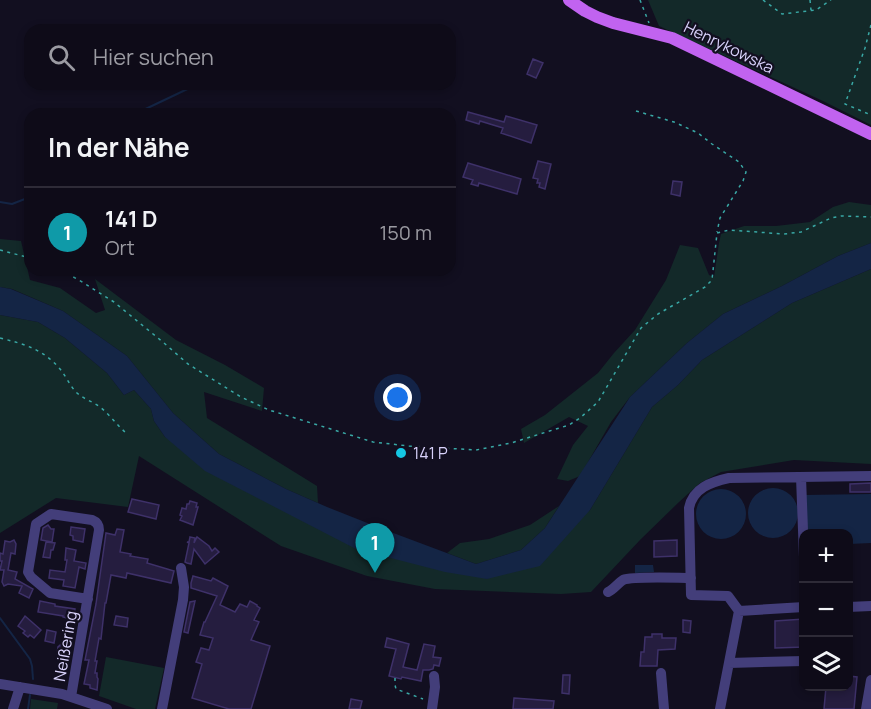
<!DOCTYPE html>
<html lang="de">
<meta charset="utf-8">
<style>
:root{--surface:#0e0b18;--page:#171421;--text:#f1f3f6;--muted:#9b9ba2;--line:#2e2b37;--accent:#7c3aed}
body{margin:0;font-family:Manrope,sans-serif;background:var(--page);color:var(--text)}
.controls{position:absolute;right:18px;bottom:18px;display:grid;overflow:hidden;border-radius:12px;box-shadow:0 3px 9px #0003}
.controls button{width:54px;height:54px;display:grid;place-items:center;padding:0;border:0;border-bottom:2px solid var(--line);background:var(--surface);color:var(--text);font:30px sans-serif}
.you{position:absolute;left:398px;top:398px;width:21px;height:21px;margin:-15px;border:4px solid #fff;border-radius:50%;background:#1a73e8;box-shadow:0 0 0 9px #1a73e833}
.badge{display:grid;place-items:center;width:39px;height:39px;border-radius:50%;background:var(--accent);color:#fff;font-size:20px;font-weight:700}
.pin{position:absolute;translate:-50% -50px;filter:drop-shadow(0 2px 3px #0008)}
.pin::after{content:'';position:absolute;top:32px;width:21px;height:18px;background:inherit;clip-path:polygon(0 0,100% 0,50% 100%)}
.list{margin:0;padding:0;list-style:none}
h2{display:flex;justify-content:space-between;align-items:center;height:78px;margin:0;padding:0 24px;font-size:26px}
h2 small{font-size:20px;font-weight:400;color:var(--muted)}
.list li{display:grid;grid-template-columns:39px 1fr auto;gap:18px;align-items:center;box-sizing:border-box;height:90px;padding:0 24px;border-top:2px solid var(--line)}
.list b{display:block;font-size:22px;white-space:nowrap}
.list p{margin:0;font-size:20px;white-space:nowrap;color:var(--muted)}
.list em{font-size:20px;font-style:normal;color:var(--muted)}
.icon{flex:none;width:33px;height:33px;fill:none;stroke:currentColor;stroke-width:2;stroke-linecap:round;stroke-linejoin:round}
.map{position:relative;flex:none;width:871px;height:709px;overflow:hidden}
.search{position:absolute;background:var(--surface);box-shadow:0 3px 9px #0003;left:24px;top:24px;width:432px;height:66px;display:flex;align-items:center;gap:15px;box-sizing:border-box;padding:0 21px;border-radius:18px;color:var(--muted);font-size:22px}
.panel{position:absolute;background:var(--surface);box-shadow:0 3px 9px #0003;left:24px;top:108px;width:432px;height:168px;border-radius:18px}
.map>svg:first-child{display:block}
</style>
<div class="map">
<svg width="871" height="709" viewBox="0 0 871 709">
<rect width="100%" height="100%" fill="#120f20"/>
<path fill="#132929" d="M648,0H871V125L823,101L659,26Z
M849,202L871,205V243L838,256L782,286L723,314L687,343L630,397L611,422L580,476L568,481L557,479L573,445L588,426L569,417L524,443L521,429L545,415L598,373L614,353L635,330L666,280L680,245L698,248L709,275L714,277L719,243L721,234L744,226H776L810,222L833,207Z
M0,239L21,241L30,280L60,288L96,313L105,310L95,279L176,340L225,365L264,388L262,411L204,392L207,418L317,486L318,503L286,489L219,454L173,413L127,356L63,311L12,289L0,287Z
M871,269V464L794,460L721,472L700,483L679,502L640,540L591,592L561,594L435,589L367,576L281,546L139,456L128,507L56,498L0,533V315L38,322L65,338L107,373L124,395L134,390L151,409L154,421L165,437L487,579L590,510L652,407L678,385L702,360L792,303Z
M559,506L545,528L521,550L476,564L447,553L460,543L489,539L530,525Z
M106,657L164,668L155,709H136L99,696Z
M31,699L58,703L57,709H30Z"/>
<path fill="#142545" d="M871,243V269L792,303L702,360L678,385L652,407L590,510L540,566L487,579L445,572L356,549L205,471L165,437L154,421L151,409L134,390L124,395L107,373L65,338L38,322L0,315V287L11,289L63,311L127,356L173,413L219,454L286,489L327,507L380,528L476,564L521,550L545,528L630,397L687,343L723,314L782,286L838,256Z
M748 513a25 25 0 1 1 50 0a25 25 0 1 1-50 0Z
M696 514a25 25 0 1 1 50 0a25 25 0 1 1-50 0Z
M871,494V543L849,544L848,534L806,533L805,495Z
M635,565H653L654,572L635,573Z"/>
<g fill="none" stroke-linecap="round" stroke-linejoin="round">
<path stroke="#142545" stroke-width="2" d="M135,114L198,84
M0,202L12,204L30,197
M0,618L30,659L32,666L33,679
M28,709L30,695"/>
</g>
<path fill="#251d3f" stroke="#3e3169" stroke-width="1.5" d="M533,59L543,63L536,78L527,74Z
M468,112L504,122L506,116L537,125L531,143L501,133L503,128L480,121L479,124L466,120Z
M538,161L551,164L545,189L539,187L540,183H537L538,179L533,178Z
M468,163L521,179L517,194L479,183L478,186L471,184L473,180L463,177Z
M673,181L682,182L680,196L671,194Z
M871,483V492H850V484Z
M132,499L159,505L156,519L128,512Z
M190,501L197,503L196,507H198L193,525L180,520L182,516L180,515L182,508L186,509L187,504H189Z
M48,525L51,529H54L52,542L41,540L43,528Z
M71,527L85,529L83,542L73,540V536L70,535Z
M117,529L124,530L120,552L131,554L130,556L148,559L147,563L174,571L171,583L127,573L126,578L111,575L106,603H105L101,639L99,638L95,661H97L95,673H97V677L98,679L97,690L90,688V685L84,684L89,660H85L96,604L106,533L115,535Z
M190,537L195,538L194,543L197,537L209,546L212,551L215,548L219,552L205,564L194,549L191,564L187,563L185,562L189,543L187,542H189Z
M14,540L16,544L15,554L11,553L8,570L17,572L15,579L33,589L29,598L19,593L22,586L8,584L4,586L2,582L4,570H0L2,561H0V553L3,554L5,541L10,542Z
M677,540V556L654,557V541Z
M46,542L55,543L53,550H51L50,558L43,557Z
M66,548L76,550L74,561L86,563L85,569L79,567L75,588L63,586L64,580L49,578L50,570L65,572L67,560H65Z
M193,576L211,581L213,578L228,586L220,605L235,612L240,604L247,607L250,601L257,605V606L260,608L254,620L259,622L251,640L270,646L251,709H229L192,698L202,664L196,662L201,648L209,650L213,638L200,635L204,622H205L217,596L191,588V583Z
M40,601L55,604V606L75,609L74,619L70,621L67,618L63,617V616L38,612Z
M195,601L188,633L184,632L190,602Z
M25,616L41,630L34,638L30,635L28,637L23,633L25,631L18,626Z
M116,616L128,618L127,627L114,625Z
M804,619V647L775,648V621Z
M683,620L691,621L690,633L683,632Z
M47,630L56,632L54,643L45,641Z
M652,634H662V638H676L675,649L658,650L657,666H640L641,652H644L645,637H652Z
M387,638L409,644L403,667L417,670L424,644L435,646L433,657L441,658L439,666L434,665L433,669L429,670H423L421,681L402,677L401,679L389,676L396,649L385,647Z
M66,640L69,645L68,656L57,654L58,647Z
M563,675H570L569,694L562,693Z
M849,676L857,677L854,709H824L826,687H849Z
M514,698L554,701L553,709H513Z
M351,699L362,701L360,709H349Z"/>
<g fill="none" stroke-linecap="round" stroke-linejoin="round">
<path stroke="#39a8a5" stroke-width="1.5" stroke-dasharray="3 4.5" stroke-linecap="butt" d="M640,0L649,23
M763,0L782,14L816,10L831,0
M810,0L811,10
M871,25L865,48L845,104L871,115
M636,111L674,122L698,133L712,144L739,162L746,172L743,181L720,218L717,232
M0,250L30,258
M60,270L79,280L114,302L164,343L188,364L241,397L269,410L373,442L409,446L476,450L511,443L569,425L580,418L598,402L641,328L658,314L705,287L712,280L717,233L729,230L784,234L801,232L831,218L841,216L871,217
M0,338C24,344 43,349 60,369C66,376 70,386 76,392C83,399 92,401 100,407C110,415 117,425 126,433
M395,678V685L396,689L423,699"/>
<path stroke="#433e7a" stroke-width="10" d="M801,477L804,557
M608,592C614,589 618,583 623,580C633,576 677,578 691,578
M848,607L871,606
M739,611L728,596L691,595L689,508C693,488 711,482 729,478L871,476
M729,663L804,661
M661,673L664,709
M0,684L62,694L107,709
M71,697L99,530C99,525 97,522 92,520L51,514L36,524L28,572L31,577L50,593L88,599
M13,709L20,687
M162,709L183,600L184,587L181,568
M432,709L435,687L434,676
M720,709L739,611L804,607
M866,709L871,680"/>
<path stroke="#c163f0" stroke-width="12" d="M569,0L585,11L597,17L613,23L672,38L871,134"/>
</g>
<circle fill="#15c7e3" stroke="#120f20" stroke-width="2" cx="401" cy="453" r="6"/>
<g text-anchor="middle" stroke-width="4.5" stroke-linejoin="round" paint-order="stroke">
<g font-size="16" fill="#d8d2fb" stroke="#120f20">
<text transform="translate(729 47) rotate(26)" y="6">Henrykowska</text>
<text transform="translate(65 646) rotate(-80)" y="6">Neißering</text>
</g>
<g font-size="16" fill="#d8d2fb" stroke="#120f20" text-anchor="start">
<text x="413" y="459">141 P</text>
</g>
</g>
</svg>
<div class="controls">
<button>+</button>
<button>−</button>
<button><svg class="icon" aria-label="layers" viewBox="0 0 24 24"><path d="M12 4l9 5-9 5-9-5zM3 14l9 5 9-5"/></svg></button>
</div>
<div class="you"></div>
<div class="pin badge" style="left:375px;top:573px;background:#0f9aa8">1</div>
<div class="search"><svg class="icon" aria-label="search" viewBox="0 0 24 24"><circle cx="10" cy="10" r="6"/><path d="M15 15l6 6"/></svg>Hier suchen</div>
<section class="panel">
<h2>In der Nähe<small></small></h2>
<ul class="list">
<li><span class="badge" style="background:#0f9aa8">1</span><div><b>141 D</b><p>Ort</p></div><em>150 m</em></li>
</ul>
</section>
</div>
